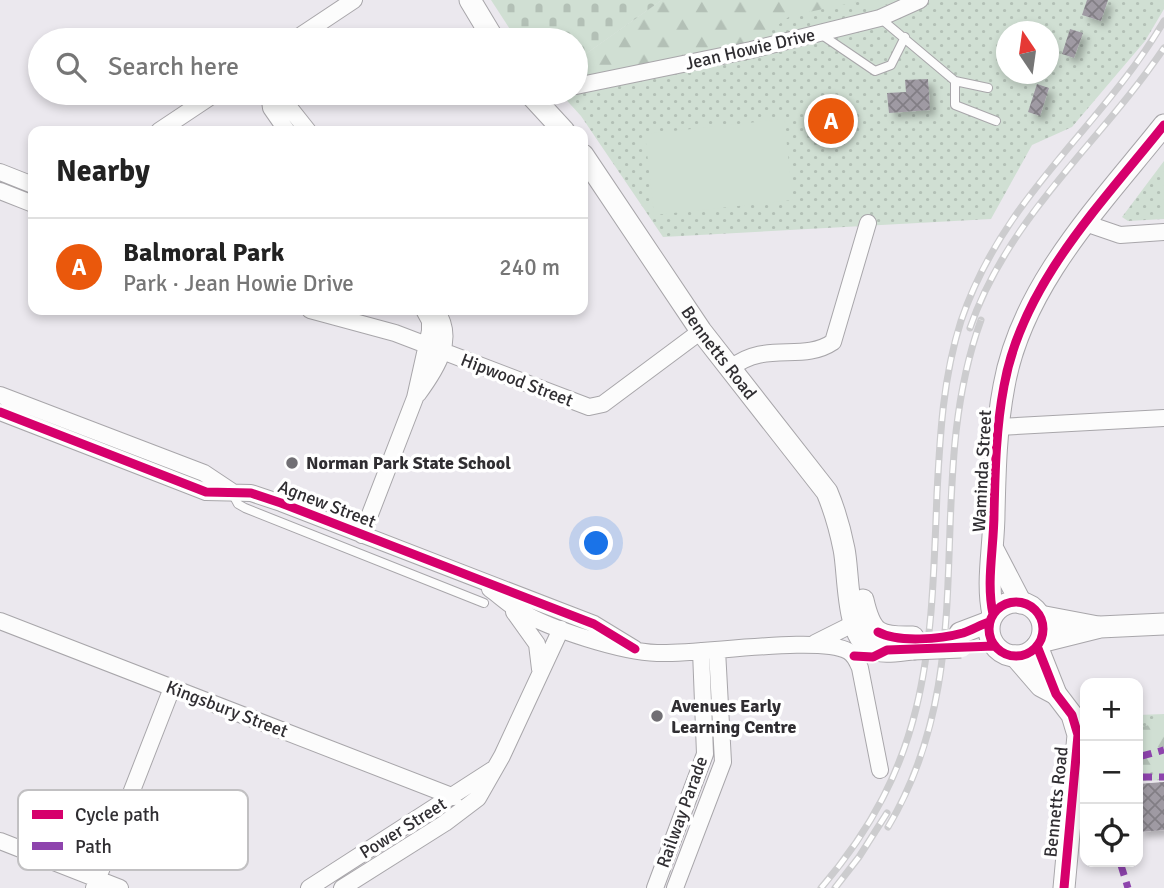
<!DOCTYPE html>
<meta charset="utf-8">
<style>
:root{--surface:#fff;--page:#f2f2f2;--text:#222;--muted:#767676;--line:#e0e0e0;--accent:#ea580c}
body{margin:0;font-family:Signika,sans-serif;background:var(--page);color:var(--text)}
.controls{position:absolute;right:21px;bottom:21px;display:grid;overflow:hidden;border-radius:14px;box-shadow:0 4px 10px #0003}
.controls button{width:63px;height:63px;display:grid;place-items:center;padding:0;border:0;border-bottom:2px solid var(--line);background:var(--surface);color:var(--text);font:35px sans-serif}
.compass{position:absolute;left:996px;top:21px;width:63px;height:63px;border-radius:50%;background:var(--surface);box-shadow:0 4px 10px #0003;rotate:347deg}
.you{position:absolute;left:597px;top:544px;width:24px;height:24px;margin:-18px;border:5px solid #fff;border-radius:50%;background:#1a73e8;box-shadow:0 0 0 10px #1a73e833}
.badge{display:grid;place-items:center;width:46px;height:46px;border-radius:50%;background:var(--accent);color:#fff;font-size:23px;font-weight:700}
.pin{position:absolute;translate:-50% -50%;border:4px solid #fff;box-shadow:0 2px 7px #0006}
.list{margin:0;padding:0;list-style:none}
h2{display:flex;justify-content:space-between;align-items:center;height:91px;margin:0;padding:0 28px;font-size:30px}
h2 small{font-size:23px;font-weight:400;color:var(--muted)}
.list li{display:grid;grid-template-columns:46px 1fr auto;gap:21px;align-items:center;box-sizing:border-box;height:98px;padding:0 28px;border-top:2px solid var(--line)}
.list b{display:block;font-size:26px;white-space:nowrap}
.list p{margin:0;font-size:23px;white-space:nowrap;color:var(--muted)}
.list em{font-size:23px;font-style:normal;color:var(--muted)}
.icon{flex:none;width:38px;height:38px;fill:none;stroke:currentColor;stroke-width:2;stroke-linecap:round;stroke-linejoin:round}
.map{position:relative;flex:none;width:1164px;height:888px;overflow:hidden}
.search{position:absolute;background:var(--surface);box-shadow:0 4px 10px #0003;left:28px;top:28px;width:560px;height:77px;display:flex;align-items:center;gap:18px;box-sizing:border-box;padding:0 24px;border-radius:38px;color:var(--muted);font-size:26px}
.panel{position:absolute;background:var(--surface);box-shadow:0 4px 10px #0003;left:28px;top:126px;width:560px;height:189px;border-radius:14px}
.map>svg:first-child{display:block}
</style>
<div class="map">
<svg width="1164" height="888" viewBox="0 0 1164 888">
<defs>
<pattern id="grass-dots" width="8" height="8" patternUnits="userSpaceOnUse" patternTransform="scale(1.75)"><rect width="8" height="8" fill="#d0dfd3"/><path d="M2 2h.1M6 6h.1" fill="none" stroke="#b3c0b6" stroke-width="1.8" stroke-linecap="round"/></pattern>
<pattern id="forest-firs" width="22" height="20" patternUnits="userSpaceOnUse" patternTransform="scale(1.75)"><rect width="22" height="20" fill="#d0dfd3"/><path d="M5 1l3.5 6h-7zM16 11l3.5 6h-7z" fill="#b3c0b6"/></pattern>
<pattern id="cemetery-stones" width="16" height="16" patternUnits="userSpaceOnUse" patternTransform="scale(1.75)"><rect width="16" height="16" fill="#d0dfd3"/><path d="M2 7V4a2 2 0 0 1 4 0v3zM10 15v-3a2 2 0 0 1 4 0v3z" fill="#b3c0b6"/></pattern>
<pattern id="building-cross-hatch" width="8" height="8" patternUnits="userSpaceOnUse" patternTransform="scale(1.75)"><rect width="8" height="8" fill="#9f9aa3"/><path d="M0 0l8 8M0 8l8-8" fill="none" stroke="#827e85"/></pattern>
<filter id="shadow"><feDropShadow dx="5.5" dy="5.5" stdDeviation="3.5" flood-color="#0004"/></filter>
</defs>
<rect width="100%" height="100%" fill="#ebe8ee"/>
<path fill="url(#grass-dots)" fill-rule="evenodd" d="M662,0H1164V9L1145,41L1072,127L1032,145L991,219L663,237L581,116L560,93H576V61ZM1006,32H1048V74H1006Z
M1164,161V219L1128,221L1122,217Z
M1164,714V780L1138,781V715Z"/>
<path fill="url(#forest-firs)" d="M662,0H894L874,11L861,1L790,16L754,43L576,92V61Z
M1164,721V768L1138,770V728Z"/>
<path fill="url(#cemetery-stones)" d="M491,0H662L576,61V40H517Z"/>
<path fill="#d0dfd3" d="M784,119L793,200L654,215L645,134Z"/>
<path fill="url(#building-cross-hatch)" filter="url(#shadow)" d="M1087,0H1108L1101,21L1082,15Z
M1070,29L1083,33L1074,58L1062,54Z
M928,79L930,110L889,113L887,93L906,92L905,80Z
M1037,84L1049,88L1040,116L1028,112Z
M1164,782V830L1138,832V784Z"/>
<g fill="none" stroke-linecap="round" stroke-linejoin="round">
<g stroke="#a8a6aa" stroke-width="10">
<path id="service" d="M880,18L955,81L988,88
M822,35L875,71L891,65L905,37
M955,81V105L996,121
M231,491L238,504L245,508L484,603"/>
</g>
<g stroke="#a8a6aa" stroke-width="18">
<path id="minor" d="M294,40L354,0
M576,86L751,50L880,18L920,0
M269,93L271,108L287,131
M271,93L285,102L308,131
M540,105L553,93
M159,131L216,93
M0,172L33,185
M0,191L33,204
M1085,223L1120,235L1164,232
M310,310L395,333L589,407L603,404L701,331
M731,368C766,340 802,363 833,342L868,223
M418,394C437,368 456,339 436,310
M0,395L204,473L231,491
M0,412L206,492L251,493L281,503L594,624L635,649
M999,427L1164,418
M362,535L415,398L430,331V321L424,310
M490,589C500,596 509,605 520,611C550,629 622,652 657,653C698,655 819,635 848,651C855,655 857,661 860,668L880,770
M514,612L537,644L540,669
M0,621L454,797
M815,643L855,623
M0,841L120,888
M94,888L172,688
M309,888L492,770
M342,888L445,823L478,798L502,756L561,629
M655,888L705,754L701,651
M675,888L723,762L717,650"/>
</g>
<g stroke="#a8a6aa" stroke-width="23">
<g id="secondary">
<path d="M470,0L494,40"/>
<path d="M529,93L564,131"/>
<path id="s1" d="M583,155L701,331L827,492C835,511 840,529 844,549C849,573 846,634 870,648C881,654 901,650 913,649"/>
<path d="M994,551L1021,603"/>
<path d="M863,600C871,635 879,638 913,637"/>
<circle cx="1016" cy="629" r="27"/>
<path d="M993,614C986,582 994,547 994,513C995,471 996,428 1004,386C1022,284 1102,203 1164,125"/>
<path d="M1040,616L1098,627"/>
<path d="M960,633L989,622"/>
<path d="M1040,642L1100,627L1164,624"/>
<path d="M1037,646L1056,694L1072,715L1078,735L1064,888"/>
<path d="M1015,656L1041,686L1056,694"/>
</g>
</g>
<use href="#service" stroke="#fcfcfc" stroke-width="8"/>
<use href="#minor" stroke="#fcfcfc" stroke-width="16"/>
<use href="#secondary" stroke="#fcfcfc" stroke-width="21"/>
<g stroke="#ccccce" stroke-width="7">
<path id="rail" d="M970,328C1009,215 1100,143 1164,48
M888,827C986,662 920,488 981,320
M821,888C930,761 931,651 937,493C940,435 943,377 961,321C1004,194 1100,130 1164,21
M835,888L859,857L887,813"/>
</g>
<use href="#rail" stroke="#fff" stroke-width="4.5" stroke-dasharray="13" stroke-linecap="butt"/>
<g stroke="#a8a6aa" stroke-width="23" stroke-linecap="butt">
<path id="secondary-bridge" d="M913,649L961,647"/>
</g>
<use href="#secondary-bridge" stroke="#fcfcfc" stroke-width="21"/>
<path stroke="#8e44ad" stroke-width="7" stroke-dasharray="14 7" stroke-linecap="butt" d="M1138,757L1164,750
M1138,777H1164
M1120,862L1128,888"/>
<g stroke="#fff" stroke-width="13">
<path id="cycleway" d="M0,412L206,492L251,493L281,503L594,624L635,649
M989 629a27 27 0 1 1 54 0a27 27 0 1 1-54 0Z
M993,614C986,582 994,547 994,513C995,471 996,428 1004,386C1022,284 1102,203 1164,125
M878,632C898,643 941,639 963,633C972,630 980,625 989,622
M1037,646L1056,694L1072,715L1078,735L1064,888
M854,656L873,657L887,650L994,646"/>
</g>
<use href="#cycleway" stroke="#d6006c" stroke-width="9"/>
</g>
<g fill="#716f74" stroke="#fff" stroke-width="2.5">
<circle cx="292" cy="463" r="7"/>
<circle cx="657" cy="716" r="7"/>
</g>
<g text-anchor="middle" stroke-width="7" stroke-linejoin="round" paint-order="stroke">
<g font-size="18" fill="#302e32" stroke="#fff">
<text transform="translate(750 49) rotate(-13)" y="6">Jean Howie Drive</text>
<text dy="6" stroke="none"><textPath href="#s1" startOffset="240">Bennetts Road</textPath></text>
<text transform="translate(517 380) rotate(21)" y="6">Hipwood Street</text>
<text transform="translate(982 471) rotate(-87)" y="6">Waminda Street</text>
<text transform="translate(327 504) rotate(21)" y="6">Agnew Street</text>
<text transform="translate(227 709) rotate(21)" y="6">Kingsbury Street</text>
<text transform="translate(1056 802) rotate(-84)" y="6">Bennetts Road</text>
<text transform="translate(682 812) rotate(-70)" y="6">Railway Parade</text>
<text transform="translate(403 828) rotate(-32)" y="6">Power Street</text>
</g>
<g font-size="18" font-weight="bold" fill="#302e32" stroke="#fff" text-anchor="start">
<text x="306" y="469">Norman Park State School</text>
<text x="671" y="712">Avenues Early<tspan x="671" dy="21">Learning Centre</tspan></text>
</g>
</g>
<rect x="18" y="790" width="230" height="80" rx="10" fill="#fff" stroke="#c1c0c2" stroke-width="2"/>
<rect x="32" y="810" width="31" height="9" fill="#d6006c"/>
<rect x="32" y="842" width="31" height="8" fill="#8e44ad"/>
<g font-size="19" fill="#302e32">
<text x="75" y="821">Cycle path</text>
<text x="75" y="853">Path</text>
</g>
</svg>
<div class="controls">
<button>+</button>
<button>−</button>
<button><svg class="icon" aria-label="locate" viewBox="0 0 24 24"><circle cx="12" cy="12" r="6"/><path d="M12 2v4M12 18v4M2 12h4M18 12h4"/></svg></button>
</div>
<svg class="compass" viewBox="-18 -18 36 36"><path d="M0-13l5 13h-10z" fill="#e53935"/><path d="M0 13l5-13h-10z" fill="#767676"/></svg>
<div class="you"></div>
<div class="pin badge" style="left:831px;top:121px">A</div>
<div class="search"><svg class="icon" aria-label="search" viewBox="0 0 24 24"><circle cx="10" cy="10" r="6"/><path d="M15 15l6 6"/></svg>Search here</div>
<section class="panel">
<h2>Nearby<small></small></h2>
<ul class="list">
<li><span class="badge">A</span><div><b>Balmoral Park</b><p>Park · Jean Howie Drive</p></div><em>240 m</em></li>
</ul>
</section>
</div>
